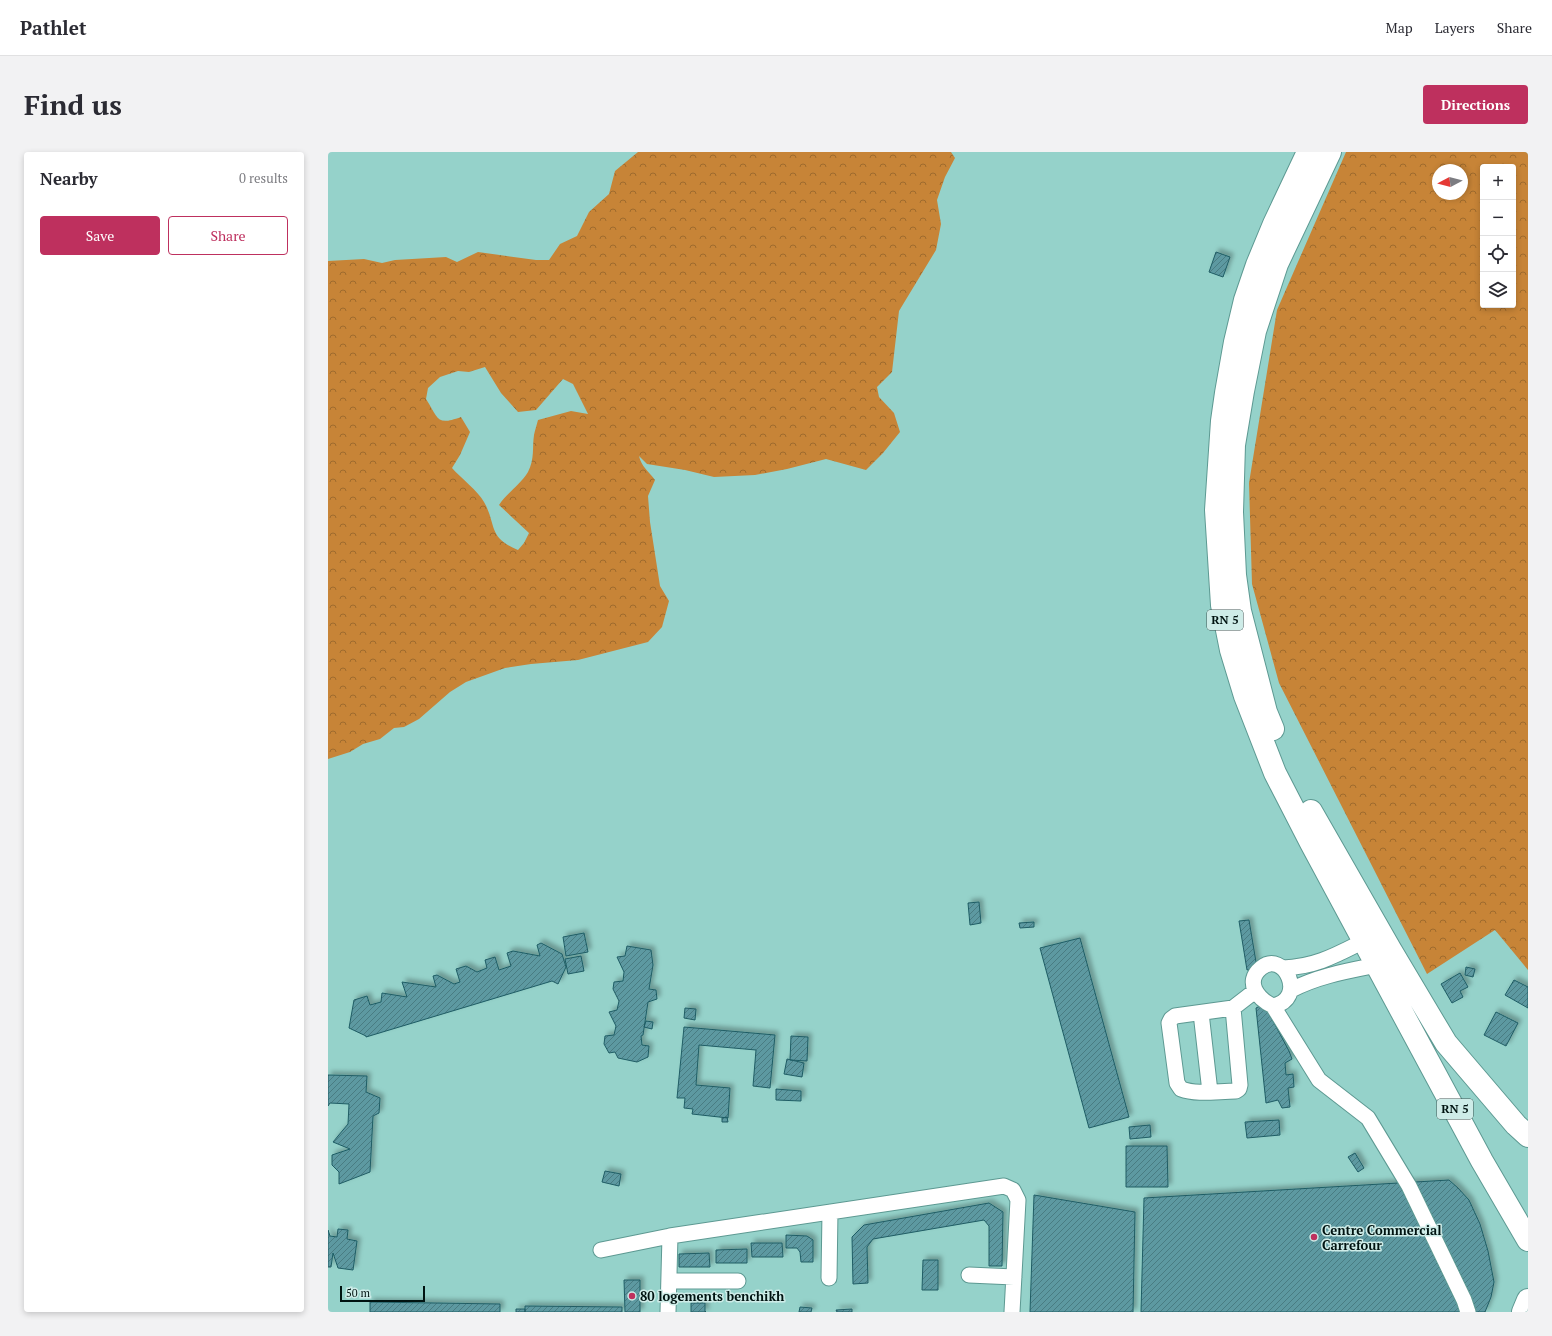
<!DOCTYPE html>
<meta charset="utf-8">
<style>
:root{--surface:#fff;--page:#f2f2f3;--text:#2b2b33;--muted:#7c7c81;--line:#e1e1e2;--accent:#be305e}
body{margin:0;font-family:"PT Serif",serif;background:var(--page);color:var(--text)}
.controls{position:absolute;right:12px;top:12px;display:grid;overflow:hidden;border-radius:4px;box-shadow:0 2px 6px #0003}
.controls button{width:36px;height:36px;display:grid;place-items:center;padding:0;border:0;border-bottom:1px solid var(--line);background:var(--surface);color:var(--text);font:20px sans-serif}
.compass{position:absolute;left:1104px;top:12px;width:36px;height:36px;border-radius:50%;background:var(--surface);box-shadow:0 2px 6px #0003;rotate:263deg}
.scale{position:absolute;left:12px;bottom:10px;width:85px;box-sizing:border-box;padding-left:4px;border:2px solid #001311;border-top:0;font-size:11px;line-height:14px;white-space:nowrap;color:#001311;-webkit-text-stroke:3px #ceece8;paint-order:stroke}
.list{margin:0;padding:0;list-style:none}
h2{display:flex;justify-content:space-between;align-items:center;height:52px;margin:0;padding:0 16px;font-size:17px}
h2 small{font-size:13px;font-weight:400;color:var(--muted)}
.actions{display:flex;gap:8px;padding:12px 16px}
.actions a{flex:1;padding:9px 0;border:1px solid var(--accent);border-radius:4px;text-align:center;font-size:14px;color:var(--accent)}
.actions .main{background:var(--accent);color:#fff}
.icon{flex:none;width:22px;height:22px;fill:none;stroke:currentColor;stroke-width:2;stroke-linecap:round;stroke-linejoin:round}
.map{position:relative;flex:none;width:1200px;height:1160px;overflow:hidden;border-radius:4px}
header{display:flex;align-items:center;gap:24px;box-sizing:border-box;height:56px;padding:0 20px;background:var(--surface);border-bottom:1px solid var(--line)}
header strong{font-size:19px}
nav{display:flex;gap:22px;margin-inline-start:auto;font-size:14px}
.intro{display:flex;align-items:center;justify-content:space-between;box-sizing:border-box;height:96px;padding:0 24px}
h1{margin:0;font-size:28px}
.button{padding:10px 18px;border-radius:4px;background:var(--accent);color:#fff;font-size:14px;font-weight:700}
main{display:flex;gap:24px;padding:0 24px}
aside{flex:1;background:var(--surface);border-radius:4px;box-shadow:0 2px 6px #0003}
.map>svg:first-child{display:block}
</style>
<header>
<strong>Pathlet</strong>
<nav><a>Map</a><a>Layers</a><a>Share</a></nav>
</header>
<div class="intro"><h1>Find us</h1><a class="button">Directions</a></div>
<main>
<aside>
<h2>Nearby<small>0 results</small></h2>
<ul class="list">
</ul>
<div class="actions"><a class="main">Save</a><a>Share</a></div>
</aside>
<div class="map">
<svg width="1200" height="1160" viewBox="0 0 1200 1160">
<defs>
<pattern id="forest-crowns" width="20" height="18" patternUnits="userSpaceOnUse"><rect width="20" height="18" fill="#c78437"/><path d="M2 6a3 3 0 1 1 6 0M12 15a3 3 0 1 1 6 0" fill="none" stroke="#9f6b2d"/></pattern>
<pattern id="building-hatch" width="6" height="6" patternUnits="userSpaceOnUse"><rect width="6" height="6" fill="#5d99a1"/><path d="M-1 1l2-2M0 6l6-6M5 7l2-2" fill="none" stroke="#4a7c82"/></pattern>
<filter id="shadow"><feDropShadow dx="3.5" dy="-3.5" stdDeviation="2" flood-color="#0004"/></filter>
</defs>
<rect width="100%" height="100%" fill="#95d2ca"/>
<path fill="url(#forest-crowns)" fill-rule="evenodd" d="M310,0H623L627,6L617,25L609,48L613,72L608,98L571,159L564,220L549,235L551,245L566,261L572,280L555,301L538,318L498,307L459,317L427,323L386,325L357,318L319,312L311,304C313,314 321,320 327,328L320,344L322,370L332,434L341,449L334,475L320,490L250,508L203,512L177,516L138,530L122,540L91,567L76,575L66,576L52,587L35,592L22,600L0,607V109L36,107L54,111L67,108L118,105L129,110L150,100L208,108H221L232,92L249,84L261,60L281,42L287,19ZM157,215L173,241L190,260L208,258L235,227L245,232L260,262L243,259L210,268C209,272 207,278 206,283C204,296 207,306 200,320C192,333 179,341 171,353L201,381L196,391L190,398C159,385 169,373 156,350C150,339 133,326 124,316L132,303L142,280L133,265C108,274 111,267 98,247L100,236L112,225L130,219L141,220Z
M1018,0H1200V818L1167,778L1099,822L951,531L924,432L921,331L949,158ZM1155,15H1185V153H1155ZM1110,18H1134V42H1110Z"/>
<path fill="url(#building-hatch)" stroke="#1f5d65" filter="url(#shadow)" d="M888,100L902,105L895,125L881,120Z
M651,750L653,771L642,773L640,751Z
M921,768L929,816L919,818L911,769Z
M706,770V775L692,776L691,771Z
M256,781L260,800L238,804L235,785Z
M752,786L801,965L761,976L712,796Z
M213,791L234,802L238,815L230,832L224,829L38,885V884L21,876L26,848L39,844L42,853L53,850L54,841L79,845L74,830L108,835L105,824L109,823L126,832L132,830L128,817L138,814L149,820L159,816L157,808L167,805L171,818L183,814L179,801L185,799L212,804L209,793Z
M299,794L323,798L325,813L321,837L328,838L329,847L320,850L315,883L313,884L314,893L321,894L320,905L309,910L290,906L287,900L281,901L276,892L277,884L286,883L288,874L281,860L289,858L291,849L285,837L286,830L295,829L296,820L289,805L297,804Z
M253,804L256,819L240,822L237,807Z
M1138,815L1147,817L1145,825L1137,823Z
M1132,821L1140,835L1132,839L1135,845L1124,851L1113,832Z
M1186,828L1200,835V856L1177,843Z
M936,852L961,899L964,907L957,911L958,923L965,922L966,935L960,936L962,955L954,956L950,948L938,951L928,856Z
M357,856L368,857L367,868L356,866Z
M1168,860L1190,871L1178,894L1156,883Z
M318,869L325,870L324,877L316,875Z
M356,875L447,883L442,936L425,934L428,898L371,893L368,933L402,936L400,966L364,962L365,957L356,956L357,946H349Z
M463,884L480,885L479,909L462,908Z
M459,907L476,911L474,925L456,922Z
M0,923L39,924L38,940L52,946L51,961L45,964L42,1020L11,1032V1020L4,1013V1003L22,997L5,990L20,972L21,952L2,951L0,954Z
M448,937L473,939V949L448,948Z
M399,965L400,970H394V966Z
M951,968L952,983L919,986L917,970Z
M822,973L823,985L802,987L801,975Z
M798,994H839L840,1035H798Z
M1027,1001L1036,1016L1030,1020L1020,1005Z
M277,1019L293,1022L291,1034L274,1030Z
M1121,1028L1130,1036L1141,1048L1152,1072L1160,1099L1166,1130L1163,1145L1157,1160H813L816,1046Z
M706,1043L807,1060L805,1160H702Z
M661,1051L675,1060L674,1114H661V1074L656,1068L545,1087L539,1095L540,1131L525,1132L524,1085L536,1073Z
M10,1077L20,1078L19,1087L29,1089L25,1118L10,1116L5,1101L3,1115H0V1078L2,1084L9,1085Z
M458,1083L479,1084L485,1088V1110H473L472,1100L469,1096H458Z
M423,1091H454L455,1105H424Z
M419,1097V1111H388V1098Z
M381,1101L382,1115H351V1102Z
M595,1108H610V1138H594Z
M296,1128H312V1160H297Z
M42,1150L172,1152V1160H42Z
M363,1151H377V1159L378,1160H363Z
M197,1154L294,1155V1160H197Z
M472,1155L484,1156L483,1160H471Z
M188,1157H197V1160H188Z
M524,1157V1160H509L508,1158Z"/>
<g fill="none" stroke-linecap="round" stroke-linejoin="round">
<g stroke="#5d9992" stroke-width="17">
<path id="minor" d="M955,816C987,815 1008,803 1036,789
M963,838C990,824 1019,819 1049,813
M945,854C980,847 956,797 933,816C916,830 930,847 945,854L991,928L1040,966L1081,1034L1136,1148L1140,1160
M905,856L912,933L911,937L908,939C890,939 869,943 853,937L849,931L841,871L843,867L847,864L905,856L927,839
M873,861L882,940
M273,1098L342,1084
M641,1123L686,1125
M501,1126L502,1060
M341,1129H410
M340,1160L342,1084L676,1034L685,1038L690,1048L684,1160"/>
</g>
<g stroke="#5d9992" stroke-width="24">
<path id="highway" d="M980,0L946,72L929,113L917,148L907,190L898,241L894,269L888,358L894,453L903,498L917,544L947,621L983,691L1154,1009L1200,1088
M945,577L938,560L912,459L907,423L904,360L906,293L915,239L927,179L949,112L1002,0
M983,659L1062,797L1118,891L1188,973L1200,984
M1195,1160L1200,1148"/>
</g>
<use href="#minor" stroke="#fff" stroke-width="15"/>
<use href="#highway" stroke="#fff" stroke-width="22"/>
</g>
<g fill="#be305e" stroke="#ceece8" stroke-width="1.5">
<circle cx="986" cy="1085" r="4"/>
<circle cx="304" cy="1144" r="4"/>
</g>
<g text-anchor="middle" stroke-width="3" stroke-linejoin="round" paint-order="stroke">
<g fill="#ceece8" stroke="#3e5452" stroke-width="1">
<rect x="879" y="458" width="36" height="20" rx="3"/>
<rect x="1109" y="947" width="36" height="20" rx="3"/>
</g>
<g font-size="12" font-weight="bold" fill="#001311">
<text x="897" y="472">RN 5</text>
<text x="1127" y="961">RN 5</text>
</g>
<g font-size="13" font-weight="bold" fill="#001311" stroke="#ceece8" text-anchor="start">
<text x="994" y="1083">Centre Commercial<tspan x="994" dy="15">Carrefour</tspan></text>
<text x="312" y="1149">80 logements benchikh</text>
</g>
</g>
</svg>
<div class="controls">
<button>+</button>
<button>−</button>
<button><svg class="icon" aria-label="locate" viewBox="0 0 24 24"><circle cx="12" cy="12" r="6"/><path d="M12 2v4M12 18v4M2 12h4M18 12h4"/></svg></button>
<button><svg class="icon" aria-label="layers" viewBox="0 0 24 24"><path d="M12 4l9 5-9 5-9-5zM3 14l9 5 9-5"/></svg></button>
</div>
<svg class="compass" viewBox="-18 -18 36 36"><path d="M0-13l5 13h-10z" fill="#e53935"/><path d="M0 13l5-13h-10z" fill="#7c7c81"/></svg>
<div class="scale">50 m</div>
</div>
</main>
